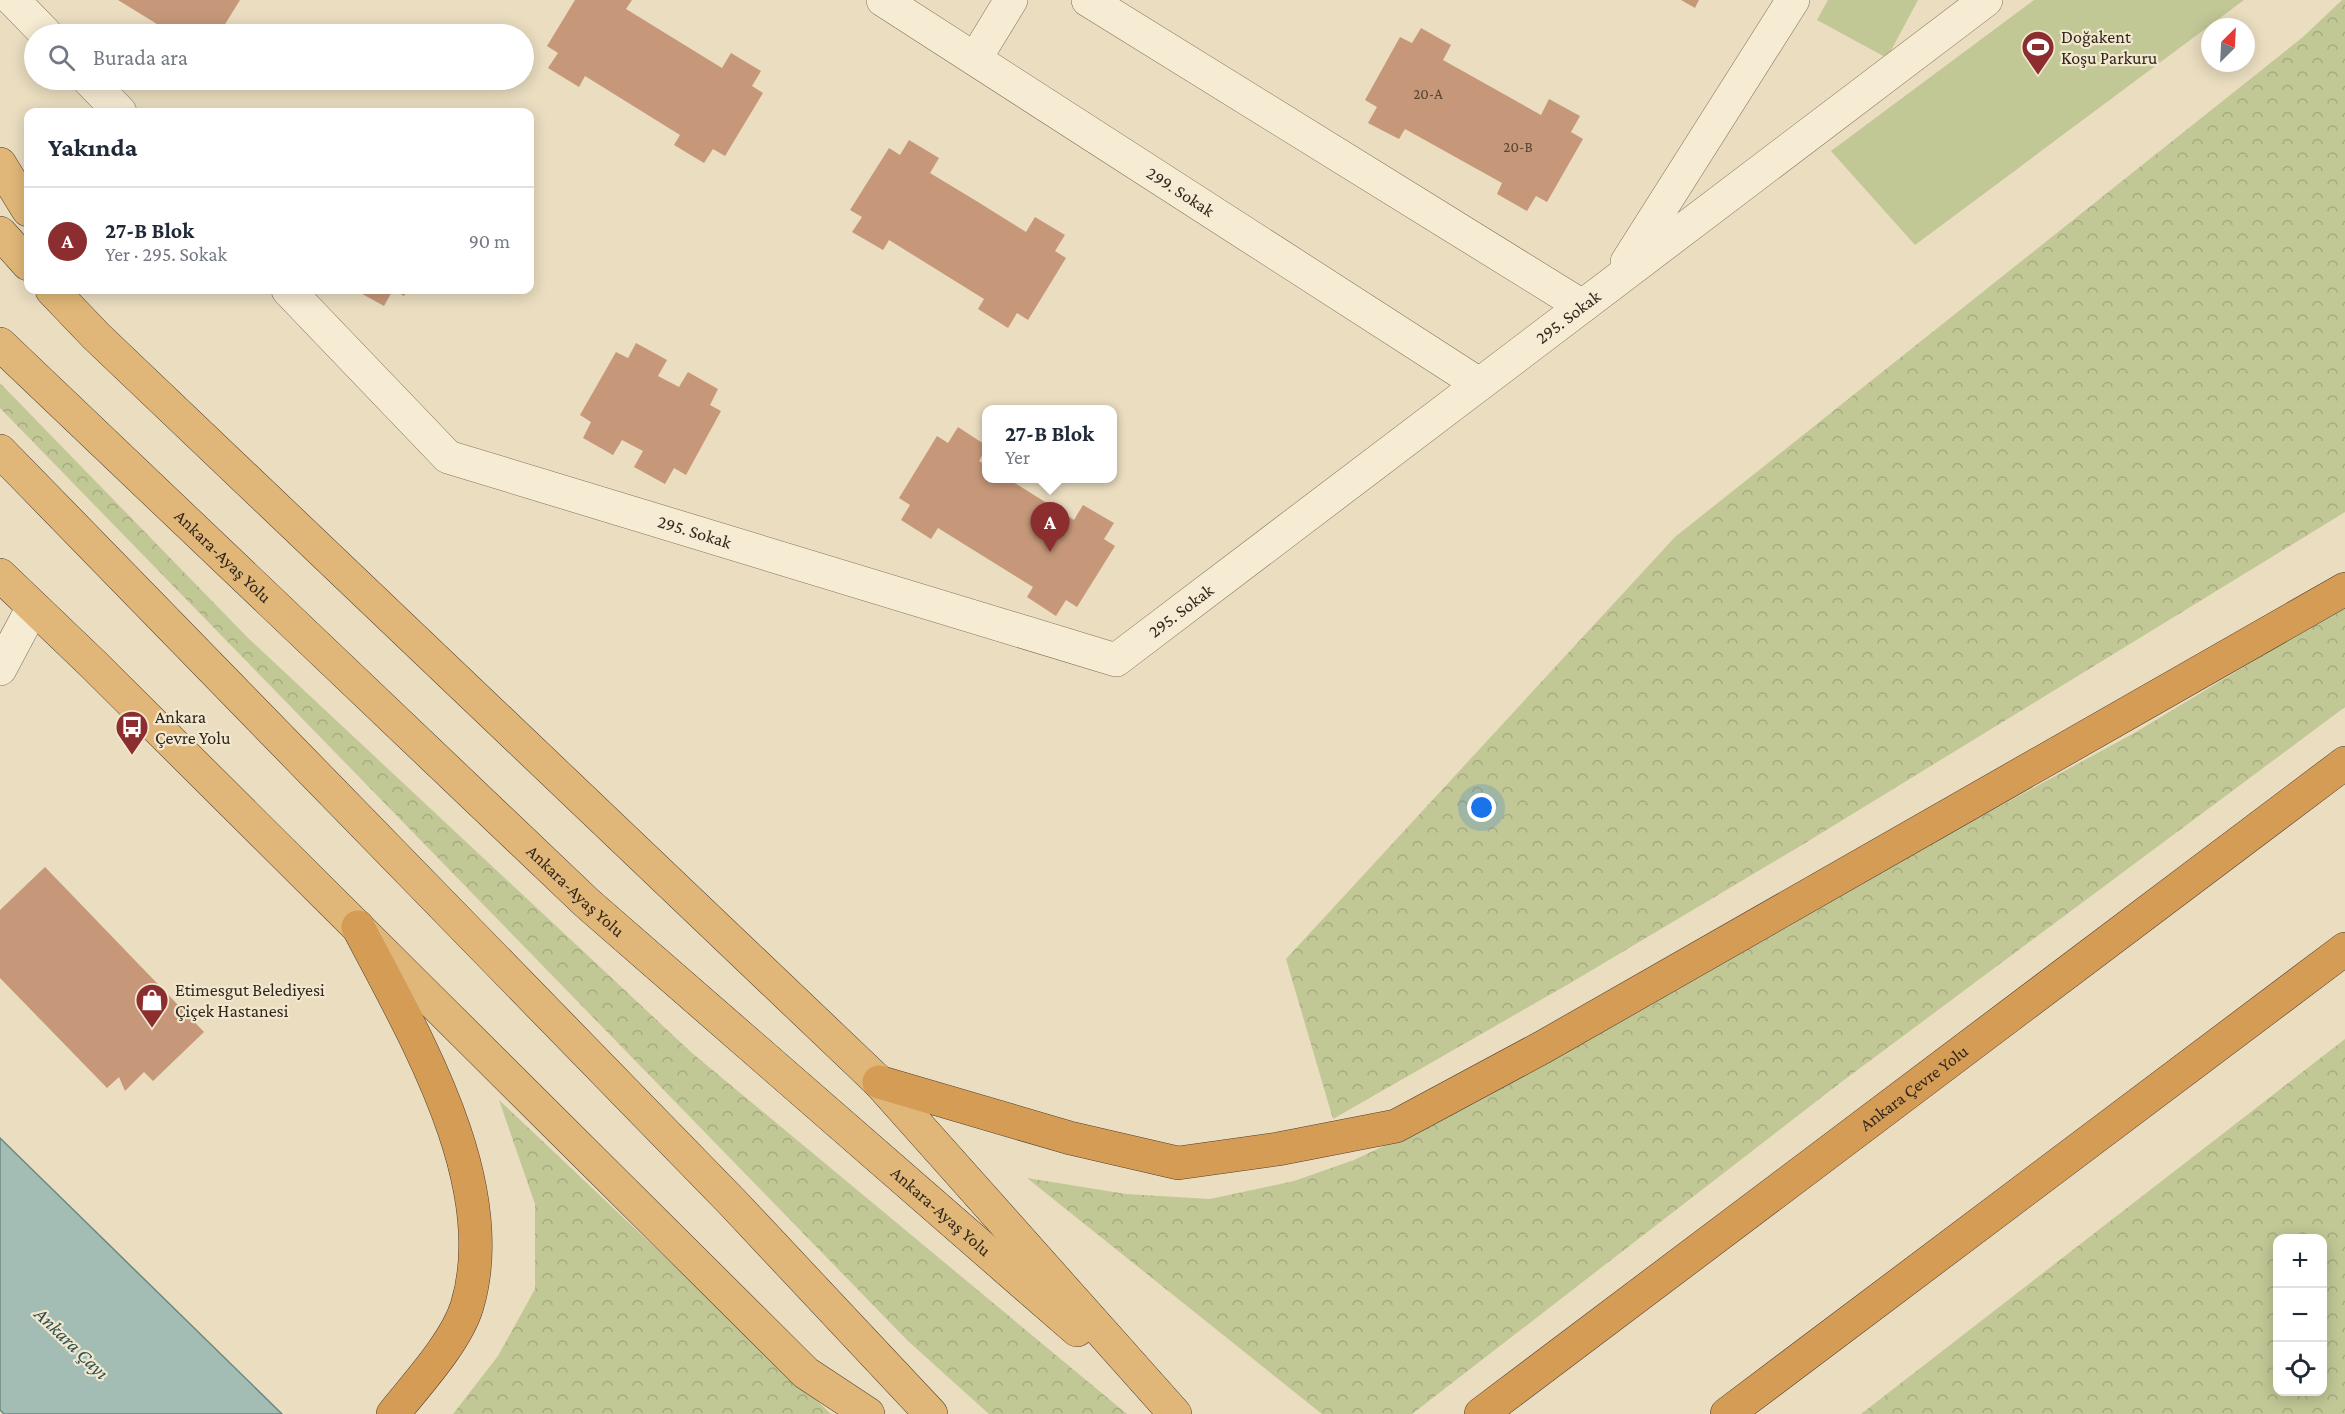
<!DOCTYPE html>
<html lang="tr">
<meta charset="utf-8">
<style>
:root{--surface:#fff;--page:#f6f6f7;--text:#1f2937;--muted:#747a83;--line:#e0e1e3;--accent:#8c2e2f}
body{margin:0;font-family:"Crimson Pro",serif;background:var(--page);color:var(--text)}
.controls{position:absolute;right:18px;bottom:18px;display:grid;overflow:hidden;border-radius:12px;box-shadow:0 3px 15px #0003}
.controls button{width:54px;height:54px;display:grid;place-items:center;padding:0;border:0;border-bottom:2px solid var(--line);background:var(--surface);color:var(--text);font:30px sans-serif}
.compass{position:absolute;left:2201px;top:18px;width:54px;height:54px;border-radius:50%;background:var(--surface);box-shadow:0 3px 15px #0003;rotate:24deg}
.you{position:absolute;left:1482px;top:808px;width:21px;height:21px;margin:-15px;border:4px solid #fff;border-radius:50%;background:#1a73e8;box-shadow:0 0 0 9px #1a73e833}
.badge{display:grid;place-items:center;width:39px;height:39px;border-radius:50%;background:var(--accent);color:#fff;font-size:20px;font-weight:700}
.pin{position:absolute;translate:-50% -50px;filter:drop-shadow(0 2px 3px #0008)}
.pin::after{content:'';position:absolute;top:32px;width:21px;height:18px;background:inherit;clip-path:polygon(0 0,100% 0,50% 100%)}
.popup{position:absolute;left:982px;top:405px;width:135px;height:78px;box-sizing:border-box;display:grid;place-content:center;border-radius:12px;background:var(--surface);filter:drop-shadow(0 2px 4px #0005);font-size:20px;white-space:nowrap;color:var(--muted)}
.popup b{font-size:22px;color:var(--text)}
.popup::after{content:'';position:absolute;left:50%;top:100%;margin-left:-12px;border:12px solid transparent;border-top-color:var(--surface)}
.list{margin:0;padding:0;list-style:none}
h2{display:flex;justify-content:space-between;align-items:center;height:78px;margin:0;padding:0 24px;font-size:26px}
h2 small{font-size:20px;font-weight:400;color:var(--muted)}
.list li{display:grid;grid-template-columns:39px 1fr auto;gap:18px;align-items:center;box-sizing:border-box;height:108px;padding:0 24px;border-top:2px solid var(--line)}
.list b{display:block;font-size:22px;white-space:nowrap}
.list p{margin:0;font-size:20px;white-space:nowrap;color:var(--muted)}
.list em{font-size:20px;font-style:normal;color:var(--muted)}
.icon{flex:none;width:33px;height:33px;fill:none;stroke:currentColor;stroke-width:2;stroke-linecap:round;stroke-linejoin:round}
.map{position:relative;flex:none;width:2345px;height:1414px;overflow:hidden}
.search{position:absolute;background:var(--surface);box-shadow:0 3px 15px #0003;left:24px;top:24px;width:510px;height:66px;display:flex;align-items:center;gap:15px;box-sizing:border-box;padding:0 21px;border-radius:33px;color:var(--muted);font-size:22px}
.panel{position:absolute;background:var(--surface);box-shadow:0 3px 15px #0003;left:24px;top:108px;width:510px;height:186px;border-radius:12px}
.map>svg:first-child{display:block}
</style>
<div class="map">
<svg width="2345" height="1414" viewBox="0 0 2345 1414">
<defs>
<pattern id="forest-crowns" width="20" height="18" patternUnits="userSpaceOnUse" patternTransform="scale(1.5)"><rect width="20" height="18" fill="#c1c795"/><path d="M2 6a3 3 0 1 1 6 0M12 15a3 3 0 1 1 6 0" fill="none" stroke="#a6ab80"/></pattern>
</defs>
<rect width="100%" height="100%" fill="#eaddc0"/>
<path fill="url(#forest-crowns)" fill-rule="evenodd" d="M2342,0H2345V512L1797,848L1572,982L1333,1119L1286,959L1675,537L2303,37Z
M0,383L248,638L692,1053L1127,1414H989L908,1341L0,408Z
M2345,606V707L1840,1083L1412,1414H1322L1027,1178L1126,1194L1210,1199L1294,1181L1354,1160L1477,1102L1800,915L2136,732Z
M2345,1039V1414H1861ZM2322,1238V1392H2278V1238Z
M499,1100L831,1414H453L498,1356L535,1289V1204Z"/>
<path fill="#c1c795" d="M1828,0H1918L1887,58L1817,20Z
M2034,0H2244L1915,245L1831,151Z"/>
<path fill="#a3bdb5" stroke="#6b8982" stroke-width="1.5" d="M0,1138L282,1414H4L0,1410Z"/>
<path fill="#c69879" d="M118,0H240L219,34H162L165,29Z
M575,0H632L626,9L722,68L731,53L761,71L752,86L763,93L725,156L713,149L704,163L674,145L680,135L585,76L579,87L548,68L558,53L547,46Z
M1681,0H1699L1695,8Z
M1421,28L1451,45L1443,60L1541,115L1549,99L1580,116L1571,132L1583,139L1547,202L1536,196L1527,211L1497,194L1502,183L1405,129L1399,139L1368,123L1377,107L1365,100L1400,37L1412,43Z
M909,140L939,158L930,173L978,202L1026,232L1035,217L1065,235L1055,251L1066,258L1028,320L1017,313L1008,328L978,309L984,299L889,240L883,250L852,232L862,217L850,210L889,148L900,155Z
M355,290H408L404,296L393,290L384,306Z
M636,343L667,360L658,376L679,387L688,372L718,389L710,405L721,411L686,475L674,468L665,484L634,467L643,451L622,440L613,455L583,438L591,422L580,415L616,352L628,358Z
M958,427L987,446L979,461L987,466V478H1007L1074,520L1083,505L1114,523L1104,539L1115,546L1077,607L1066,600L1056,616L1027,597L1033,587L938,528L931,539L901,520L910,505L899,498L937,436L948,443Z
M45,867L204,1032L153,1081L144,1072L125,1091L119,1077L107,1088L0,978V910Z"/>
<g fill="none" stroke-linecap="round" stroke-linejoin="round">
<g stroke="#826f5a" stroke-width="34">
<g id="minor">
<path d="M13,0L46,34"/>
<path id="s1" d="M883,0L1479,384"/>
<path d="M1088,0L1582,306"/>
<path d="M975,59L1011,0"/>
<path d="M89,80L120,112"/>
<path d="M1627,262L1793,0"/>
<path id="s2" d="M288,290L448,457L1116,660L1986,0"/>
<path d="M0,669L33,607"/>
</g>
</g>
<g stroke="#503d2e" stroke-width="34">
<g id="trunk">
<path d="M0,164L28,210"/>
<path d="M0,233L28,264"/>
<path d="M52,290L96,336L879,1082L1175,1414"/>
<path id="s3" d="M0,344L587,903L1077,1330"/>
<path d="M0,451L732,1202L931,1414"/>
<path d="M0,575L93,664L806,1373L868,1414"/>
</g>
</g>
<g stroke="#503d2e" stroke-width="34">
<g id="motorway">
<path d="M358,927C413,1033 504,1183 467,1306C456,1342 417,1384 393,1414"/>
<path d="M879,1082L1070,1138L1178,1163L1278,1149L1396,1126L1543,1047L2345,589"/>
<path id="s4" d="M1481,1414L2345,763"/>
<path d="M1727,1414L2345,949"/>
</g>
</g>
<use href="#minor" stroke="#f6ebd3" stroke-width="33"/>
<use href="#trunk" stroke="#e0b778" stroke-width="33"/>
<use href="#motorway" stroke="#d59c56" stroke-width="33"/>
</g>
<defs>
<g id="stadium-pin" transform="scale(1.725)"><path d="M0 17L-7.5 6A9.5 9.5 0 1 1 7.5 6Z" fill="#8c2e2f" stroke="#f2e8cf"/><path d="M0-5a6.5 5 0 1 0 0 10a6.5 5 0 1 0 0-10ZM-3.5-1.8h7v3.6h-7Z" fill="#fff"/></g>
<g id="bus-pin" transform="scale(1.725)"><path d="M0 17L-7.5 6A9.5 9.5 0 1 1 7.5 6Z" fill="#8c2e2f" stroke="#f2e8cf"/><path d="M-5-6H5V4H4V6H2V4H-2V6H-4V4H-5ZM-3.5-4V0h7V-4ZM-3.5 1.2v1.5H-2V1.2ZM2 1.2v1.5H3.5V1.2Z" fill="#fff"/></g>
<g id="shop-pin" transform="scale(1.725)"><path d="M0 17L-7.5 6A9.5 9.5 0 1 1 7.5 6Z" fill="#8c2e2f" stroke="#f2e8cf"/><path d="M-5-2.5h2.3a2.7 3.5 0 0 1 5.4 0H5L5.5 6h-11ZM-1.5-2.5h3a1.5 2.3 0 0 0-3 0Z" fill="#fff"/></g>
</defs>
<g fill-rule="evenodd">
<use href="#stadium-pin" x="2038" y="47"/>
<use href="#bus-pin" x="132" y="727"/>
<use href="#shop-pin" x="152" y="1000"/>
</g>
<g text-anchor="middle" stroke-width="4.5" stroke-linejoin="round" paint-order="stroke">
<g font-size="15" fill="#584334">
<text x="1428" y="99">20-A</text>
<text x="1518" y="152">20-B</text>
</g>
<g font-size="18" fill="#33271d" stroke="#f2e8cf" text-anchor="start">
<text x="2061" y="43">Doğakent<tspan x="2061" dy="21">Koşu Parkuru</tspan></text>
<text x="155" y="723">Ankara<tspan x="155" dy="21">Çevre Yolu</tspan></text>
<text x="175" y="996">Etimesgut Belediyesi<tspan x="175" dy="21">Çiçek Hastanesi</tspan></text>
</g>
<g font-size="18" fill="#33271d" stroke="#f2e8cf">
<text dy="6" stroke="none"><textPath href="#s1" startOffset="354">299. Sokak</textPath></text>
<text dy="6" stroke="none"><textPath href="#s2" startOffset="1497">295. Sokak</textPath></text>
<text dy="6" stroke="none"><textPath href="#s2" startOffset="489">295. Sokak</textPath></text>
<text dy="6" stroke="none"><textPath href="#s3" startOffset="308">Ankara-Ayaş Yolu</textPath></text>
<text dy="6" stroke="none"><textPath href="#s2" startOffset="1011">295. Sokak</textPath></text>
<text dy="6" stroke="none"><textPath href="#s3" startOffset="794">Ankara-Ayaş Yolu</textPath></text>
<text dy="6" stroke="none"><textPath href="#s4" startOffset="542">Ankara Çevre Yolu</textPath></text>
<text dy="6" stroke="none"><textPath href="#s3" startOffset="1280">Ankara-Ayaş Yolu</textPath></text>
</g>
<g font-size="20" font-style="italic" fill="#2d514f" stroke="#f2e8cf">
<text transform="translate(72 1343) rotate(44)" y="7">Ankara Çayı</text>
</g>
</g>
</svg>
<div class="controls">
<button>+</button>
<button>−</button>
<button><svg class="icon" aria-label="locate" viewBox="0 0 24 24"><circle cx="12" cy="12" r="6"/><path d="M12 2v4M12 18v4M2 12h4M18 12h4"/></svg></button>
</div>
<svg class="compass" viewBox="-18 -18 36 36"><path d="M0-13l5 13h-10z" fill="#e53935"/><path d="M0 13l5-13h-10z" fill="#747a83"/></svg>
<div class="you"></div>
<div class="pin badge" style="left:1050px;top:552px">A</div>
<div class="popup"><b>27-B Blok</b>Yer</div>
<div class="search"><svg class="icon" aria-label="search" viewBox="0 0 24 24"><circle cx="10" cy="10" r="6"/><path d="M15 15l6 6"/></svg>Burada ara</div>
<section class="panel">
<h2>Yakında<small></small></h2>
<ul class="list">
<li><span class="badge">A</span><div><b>27-B Blok</b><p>Yer · 295. Sokak</p></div><em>90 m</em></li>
</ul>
</section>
</div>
